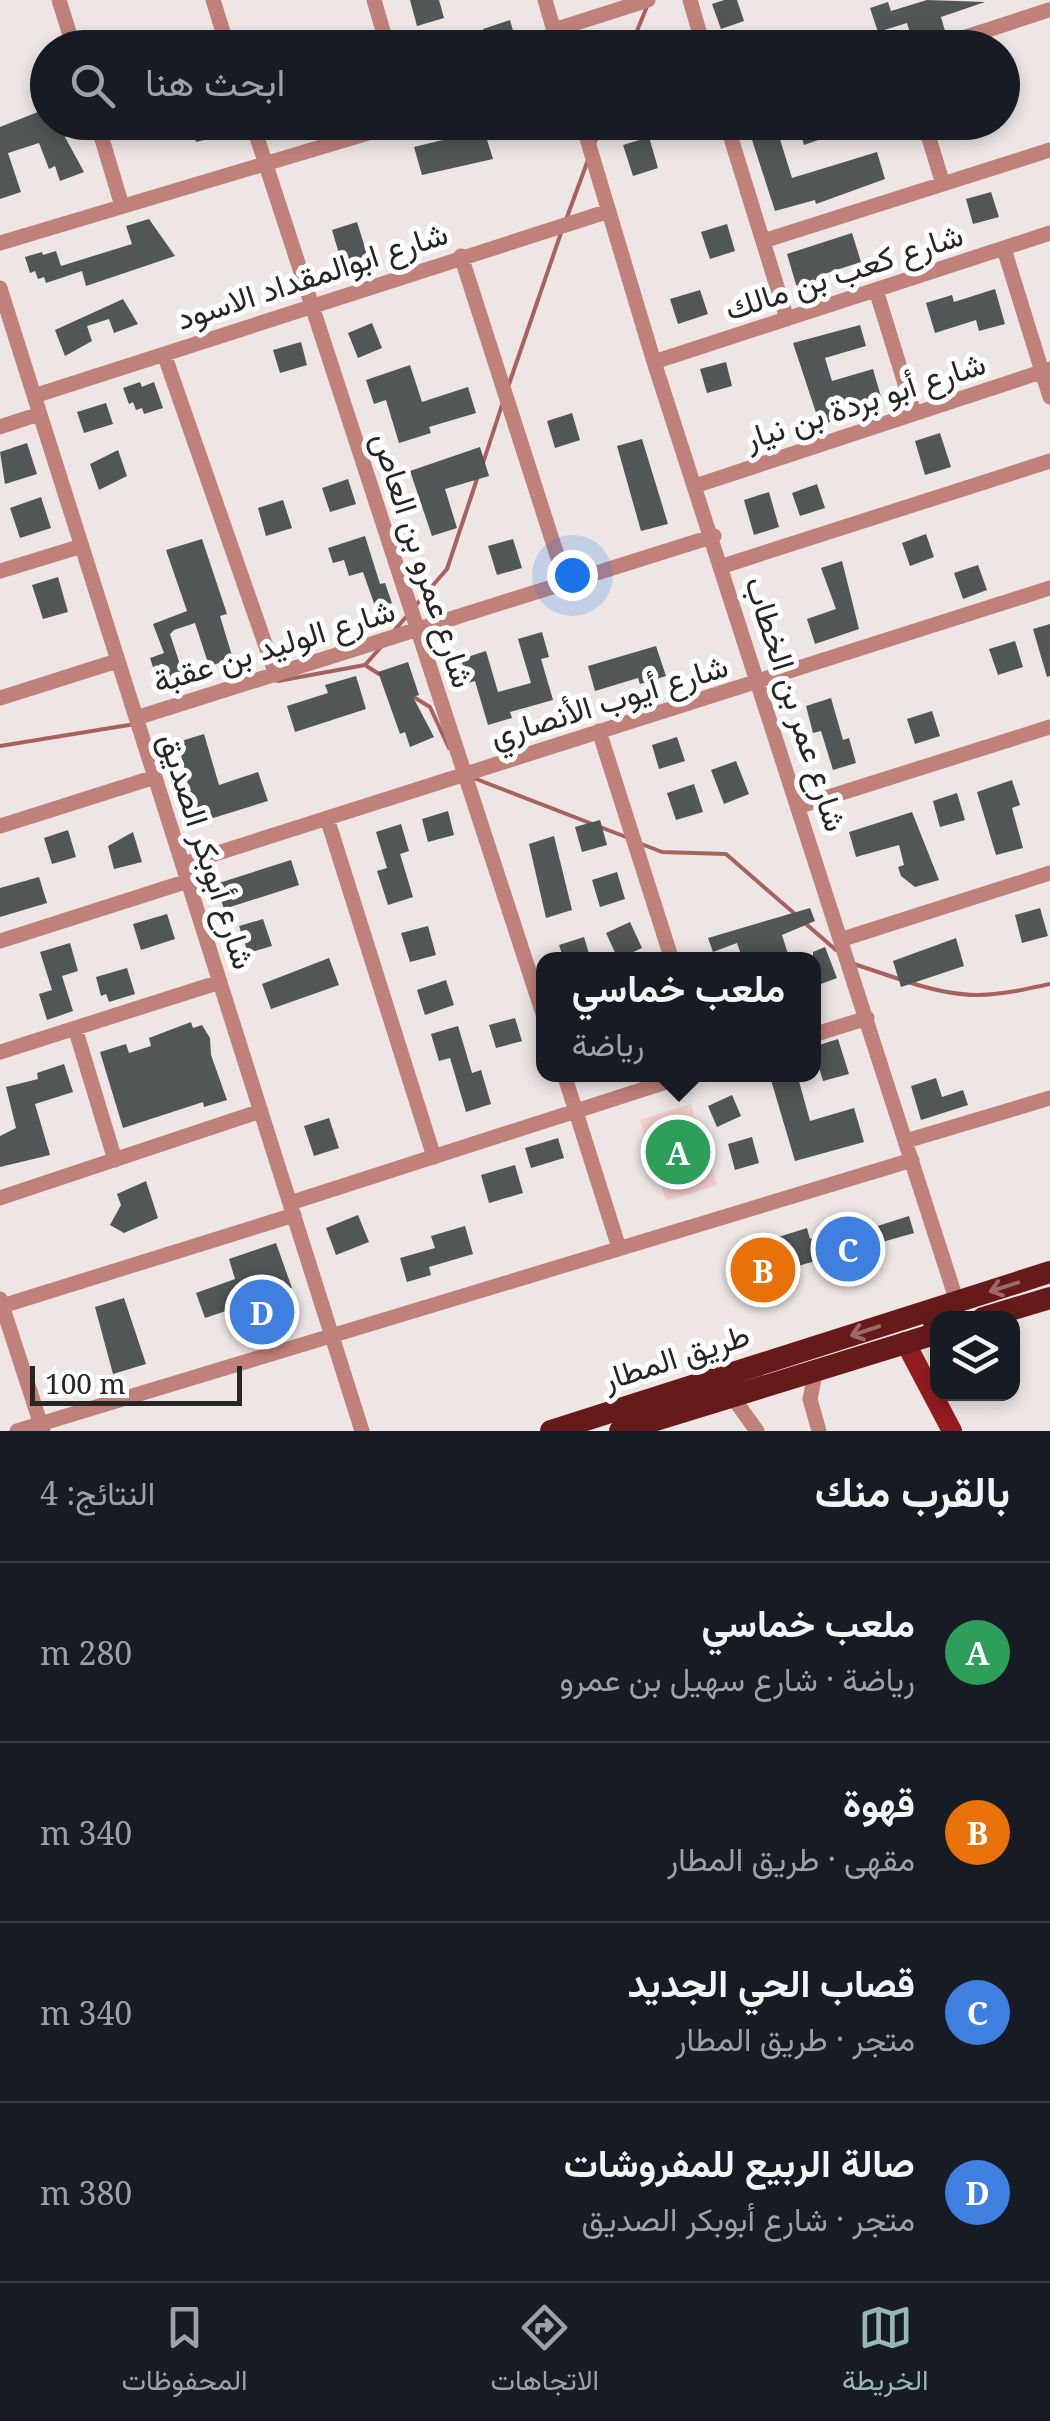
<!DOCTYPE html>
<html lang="ar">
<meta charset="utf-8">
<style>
:root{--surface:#171b24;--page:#20242c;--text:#f1f3f6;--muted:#9ea1a6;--line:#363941;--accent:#96b7b3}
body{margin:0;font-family:"Noto Serif",Vazirmatn,serif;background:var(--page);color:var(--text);direction:rtl}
.controls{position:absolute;right:30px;bottom:30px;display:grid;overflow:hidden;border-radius:20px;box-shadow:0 5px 15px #0003}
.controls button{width:90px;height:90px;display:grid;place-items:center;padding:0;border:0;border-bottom:2px solid var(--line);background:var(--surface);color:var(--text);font:50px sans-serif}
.scale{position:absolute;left:30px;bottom:25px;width:212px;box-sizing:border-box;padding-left:10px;border:5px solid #282525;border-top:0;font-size:28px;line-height:35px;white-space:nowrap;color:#282525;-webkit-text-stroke:8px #fff;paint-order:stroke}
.you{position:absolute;left:572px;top:575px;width:35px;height:35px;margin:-25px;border:8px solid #fff;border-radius:50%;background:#1a73e8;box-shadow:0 0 0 15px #1a73e833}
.badge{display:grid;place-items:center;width:65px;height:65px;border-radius:50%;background:var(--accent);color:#fff;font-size:32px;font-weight:700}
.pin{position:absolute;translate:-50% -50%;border:5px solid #fff;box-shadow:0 2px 10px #0006}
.popup{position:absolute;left:536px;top:952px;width:285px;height:130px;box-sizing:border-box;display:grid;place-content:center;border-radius:20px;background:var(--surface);filter:drop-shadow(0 2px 8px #0005);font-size:32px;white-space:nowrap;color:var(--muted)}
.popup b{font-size:38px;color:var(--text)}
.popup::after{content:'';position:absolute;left:50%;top:100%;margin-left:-20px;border:20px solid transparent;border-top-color:var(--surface)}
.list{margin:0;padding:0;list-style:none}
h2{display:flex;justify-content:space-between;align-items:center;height:130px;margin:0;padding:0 40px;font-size:42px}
h2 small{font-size:32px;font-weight:400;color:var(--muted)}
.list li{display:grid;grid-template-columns:65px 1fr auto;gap:30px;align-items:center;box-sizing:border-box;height:180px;padding:0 40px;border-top:2px solid var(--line)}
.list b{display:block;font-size:38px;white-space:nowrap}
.list p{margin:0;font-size:32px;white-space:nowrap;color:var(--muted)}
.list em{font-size:32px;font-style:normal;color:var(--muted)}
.icon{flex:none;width:55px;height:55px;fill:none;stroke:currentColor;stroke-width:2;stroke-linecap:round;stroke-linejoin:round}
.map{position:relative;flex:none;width:1050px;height:1431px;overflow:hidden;direction:ltr}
.search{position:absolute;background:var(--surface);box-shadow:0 5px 15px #0003;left:30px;right:30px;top:30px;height:110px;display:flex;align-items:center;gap:25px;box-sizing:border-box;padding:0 35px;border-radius:55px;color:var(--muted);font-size:38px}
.sheet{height:850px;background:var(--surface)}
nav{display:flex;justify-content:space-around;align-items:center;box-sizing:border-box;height:140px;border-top:2px solid var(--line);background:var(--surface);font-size:28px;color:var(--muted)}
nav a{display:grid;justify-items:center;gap:5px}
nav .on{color:var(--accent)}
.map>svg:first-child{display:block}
</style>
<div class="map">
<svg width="1050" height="1431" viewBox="0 0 1050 1431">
<rect width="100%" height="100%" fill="#ede6e5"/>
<path fill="#f3cdc9" d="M691,1104L717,1185L666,1201L640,1120Z"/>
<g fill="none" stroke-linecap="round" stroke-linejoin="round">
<path stroke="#a7625d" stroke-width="4" d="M630,48L648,4
M595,142L601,122
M567,217L588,160
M508,387L562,230
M483,463L502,405
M416,605L447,569L478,476
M393,632L407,616
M365,665L381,647
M278,681L365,665L379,674
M412,696L430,707L449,748
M0,746L135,724
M471,777L626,837
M639,843L662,852L726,854L795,914
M806,924L836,950
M851,963L899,979
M908,982C967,1001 991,997 1050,984"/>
</g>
<path fill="#515756" d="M410,0H439L444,18L417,26Z
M724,0H737L744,21L721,29L712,4Z
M927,0L985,2L941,17L945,31L912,40L907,23L878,32L870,8L888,2L891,11Z
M510,20L518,48H489L483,29Z
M48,108V122H68L72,134L65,137L84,172L60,181L55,166L49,169L39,143L8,153L21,192L0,199V127Z
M191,122H241L243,130L196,142Z
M797,122H861V125L804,145Z
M484,130L493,159L422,175L414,147Z
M778,133L792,178L877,152L885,179L816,204L815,200L775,211L752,140Z
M649,137L658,168L633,176L623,145Z
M991,192L999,217L973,224L966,199Z
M149,219L175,256L86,286L82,271L46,283L44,277L38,279L35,271L30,273L25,257L42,252L43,255L56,251L61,266L132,244L126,226Z
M357,222L368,257L342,264L332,230Z
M727,224L735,251L710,259L701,232Z
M852,233L861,262L821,275L823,281L797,288L787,254Z
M995,289L1005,324L979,331L976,320L935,333L926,303L952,295L954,302Z
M700,290L708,314L678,324L670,299Z
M123,299L138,324L114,333L109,319L87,326L92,341L65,356L55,330Z
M372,323L382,348L358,358L348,333Z
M860,325L866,346L825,358L832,381L873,369L881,397L842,408L845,417L820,425L793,343Z
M301,342L307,365L280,373L273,350Z
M726,362L732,386L707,393L700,369Z
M410,365L422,402L468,387L476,413L429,427L431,433L399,443L386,400L374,404L366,380Z
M140,382L142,387L154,382L163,408L144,414L142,408L136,410L133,402L129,404L123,388Z
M106,403L113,424L84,433L77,412Z
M572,413L580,440L555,448L547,421Z
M940,433L951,467L925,475L915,441Z
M642,439L668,524L641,531L617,446Z
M27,443L37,474L5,484L0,452Z
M480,447L489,476L445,489L457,528L432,536L410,471Z
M118,450L127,476L99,490L90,464Z
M348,479L356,504L330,512L322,488Z
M817,484L825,508L800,516L792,493Z
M769,492L779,527L754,535L744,500Z
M41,497L51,528L20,538L10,508Z
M283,500L292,528L266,536L258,508Z
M926,534L934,557L910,566L902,543Z
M365,536L380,584L385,583L392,603L376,609L363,572L349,576L344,560L333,563L328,548Z
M202,539L227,614L220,616L233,659L209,666L195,623L174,630L170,634L184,677L159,685L150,658L164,653L153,624L187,611L166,550Z
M513,539L522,568L497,575L488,546Z
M842,561L859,629L815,644L807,619L836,609L821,568Z
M978,565L987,590L963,599L954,573Z
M58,577L68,612L43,619L32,585Z
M1050,624V676L1047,677L1033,629Z
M542,632L549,657L541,659L553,700L510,712L512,718L488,725L475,681L468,683L461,659L486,651L498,692L531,683L518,639Z
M1015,641L1023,667L998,675L989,649Z
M656,646L666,676L640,684L638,678L595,691L588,666Z
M408,662L419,695L413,697L434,737L410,747L405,732L400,734L378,672Z
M356,676L366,709L295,732L287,706L328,693L325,685Z
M831,698L843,740L849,738L856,763L833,770L821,731L813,733L806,706Z
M932,711L940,736L915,744L907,719Z
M204,734L219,785L258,772L268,801L197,823L178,742Z
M677,737L685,761L659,769L652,745Z
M736,761L749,794L724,804L711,770Z
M1012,780L1020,805L1012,808L1023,848L996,855L977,792Z
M694,784L703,812L676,820L667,793Z
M957,793L965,820L940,827L933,801Z
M448,811L454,835L428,842L422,819Z
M912,812L939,880L915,887L901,876L898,867L904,865L899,845L856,857L849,832Z
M600,820L607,845L582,852L575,827Z
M401,824L409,851L400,854L413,897L388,905L377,871L387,868L376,832Z
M68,830L76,857L52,864L44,838Z
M133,832L142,862L114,869L108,846Z
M554,836L572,910L546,918L529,844Z
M291,860L299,885L224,909L216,884Z
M617,872L625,899L600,907L592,880Z
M39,877L47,903L0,917V888Z
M810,908L815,921L782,935L790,960H743L737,943L713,952L708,938Z
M1040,908L1048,936L1022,943L1015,915Z
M167,914L175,939L141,950L133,924Z
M263,919L272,946L248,953L239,926Z
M630,922L642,948L618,959L606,933Z
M428,926L436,955L410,962L401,933Z
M584,937L591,960H564L559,945Z
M956,938L964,966L901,987L893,961Z
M70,943L78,971L62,976L73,1011L47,1020L39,994L52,990L40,952Z
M825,947L837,978L813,987V952Z
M329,958L339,985L271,1009L262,984Z
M127,968L135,994L109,1002L106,994L101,996L96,977Z
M446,980L454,1005L425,1015L417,990Z
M515,1018L522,1041L496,1048L489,1025Z
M191,1022L193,1028L202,1025L210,1038L211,1055L227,1100L204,1107L203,1102L123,1128L100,1052L126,1044L129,1053L151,1046L149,1038Z
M458,1026L472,1073L481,1070L491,1104L466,1112L450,1058L439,1061L431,1034Z
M838,1039L849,1074L823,1081L813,1047Z
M64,1064L73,1092L35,1104L50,1155L0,1167V1136L16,1128L6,1087L38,1079L37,1073Z
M797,1074L810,1121L854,1108L864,1142L795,1161L771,1080Z
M936,1078L942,1097L963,1090L968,1105L921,1120L911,1086Z
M732,1095L741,1116L717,1127L708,1106Z
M329,1118L339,1148L314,1156L304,1126Z
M752,1137L759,1163L735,1170L728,1144Z
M558,1138L564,1158L531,1168L525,1148Z
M515,1165L523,1193L489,1203L481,1175Z
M146,1181L158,1218L124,1233L110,1225L121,1205L117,1194Z
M358,1215L369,1242L336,1255L326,1228Z
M909,1216L914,1233L759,1277L750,1246L807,1228L810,1239L859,1223L862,1231Z
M465,1226L473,1254L429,1267L431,1275L407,1282L400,1258L435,1248L431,1236Z
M276,1243L292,1288L269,1295L282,1335L257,1343L244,1305L205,1318L196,1293L235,1279L229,1259Z
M124,1298L146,1364L113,1374L95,1307Z"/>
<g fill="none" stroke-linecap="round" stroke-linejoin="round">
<path stroke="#c1817b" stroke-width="15" d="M59,0L74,48
M213,0L228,48
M374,0L388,48
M545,0L559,48
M690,0L704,48
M554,30L648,0
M932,48L1049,10
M97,122L122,206
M252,122L543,1014
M582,122L654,362L957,1302
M726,122L787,319
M924,122L943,184
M763,241L1050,150
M0,243L405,122
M1004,249L1050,397
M461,256L565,580
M0,288L362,1431
M876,290L914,413
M164,354L276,675
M654,362L1050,233
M34,396L609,211
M0,427L39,414
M698,485L1050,369
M723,566L1050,461
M0,571L82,546
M0,698L117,661
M136,718L714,536
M599,731L672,960
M800,806L1050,727
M327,818L434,1157
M0,826L155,777
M183,864L1050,588
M843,939L1050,873
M0,941L188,881
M75,1028L115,1160
M813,1035L867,1018
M0,1052L220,982
M564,1074L619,1248
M906,1141L1050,1098
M0,1198L261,1111
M290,1203L691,1074
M0,1299L43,1431
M2,1306L294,1215
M816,1369L810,1399L819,1431
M731,1395L757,1431
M17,1431L912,1160"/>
<path stroke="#931c20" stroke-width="20" d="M905,1342L952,1431"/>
<path stroke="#661a1a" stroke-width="22" d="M983,1318L1050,1298
M551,1431L1050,1272
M620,1431L938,1333L930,1311"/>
</g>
<defs><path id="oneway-shaft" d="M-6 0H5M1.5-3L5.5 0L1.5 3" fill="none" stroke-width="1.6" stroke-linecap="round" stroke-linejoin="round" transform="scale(2.5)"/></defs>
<g stroke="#9c6a6a">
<use href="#oneway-shaft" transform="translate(1004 1287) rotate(162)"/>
<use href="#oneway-shaft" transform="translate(865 1331) rotate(162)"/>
</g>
<g text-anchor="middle" stroke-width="10" stroke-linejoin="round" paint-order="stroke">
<g font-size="32" fill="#282525" stroke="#fff">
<text transform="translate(844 272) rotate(-18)" y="11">شارع كعب بن مالك</text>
<text transform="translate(312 276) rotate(-18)" y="11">شارع ابوالمقداد الاسود</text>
<text transform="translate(865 401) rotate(-18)" y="11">شارع أبو بردة بن نيار</text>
<text transform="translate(423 560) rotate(72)" y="11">شارع عمرو بن العاص</text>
<text transform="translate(274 646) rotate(-17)" y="11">شارع الوليد بن عقبة</text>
<text transform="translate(609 701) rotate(-17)" y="11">شارع أيوب الأنصاري</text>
<text transform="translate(796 704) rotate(72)" y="11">شارع عمر بن الخطاب</text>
<text transform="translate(207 851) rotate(72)" y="11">شارع أبوبكر الصديق</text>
<text transform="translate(676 1357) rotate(-18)" y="11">طريق المطار</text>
</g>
</g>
</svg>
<div class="controls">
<button><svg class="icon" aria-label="layers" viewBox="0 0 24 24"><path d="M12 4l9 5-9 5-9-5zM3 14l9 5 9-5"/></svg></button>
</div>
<div class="scale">100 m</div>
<div class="you"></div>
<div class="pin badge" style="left:678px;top:1152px;background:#2e9e5b">A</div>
<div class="popup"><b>ملعب خماسي</b>رياضة</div>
<div class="pin badge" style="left:763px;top:1270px;background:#e8710a">B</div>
<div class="pin badge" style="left:848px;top:1249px;background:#3f7fe0">C</div>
<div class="pin badge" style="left:262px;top:1312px;background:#3f7fe0">D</div>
<div class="search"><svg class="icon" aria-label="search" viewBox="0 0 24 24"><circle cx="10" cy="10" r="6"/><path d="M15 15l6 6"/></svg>ابحث هنا</div>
</div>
<section class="sheet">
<h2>بالقرب منك<small>النتائج: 4</small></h2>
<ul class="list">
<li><span class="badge" style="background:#2e9e5b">A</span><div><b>ملعب خماسي</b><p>رياضة · شارع سهيل بن عمرو</p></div><em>280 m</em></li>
<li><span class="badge" style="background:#e8710a">B</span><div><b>قهوة</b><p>مقهى · طريق المطار</p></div><em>340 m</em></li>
<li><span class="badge" style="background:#3f7fe0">C</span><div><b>قصاب الحي الجديد</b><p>متجر · طريق المطار</p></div><em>340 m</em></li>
<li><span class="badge" style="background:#3f7fe0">D</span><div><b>صالة الربيع للمفروشات</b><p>متجر · شارع أبوبكر الصديق</p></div><em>380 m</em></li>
</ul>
</section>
<nav>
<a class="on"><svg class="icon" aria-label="map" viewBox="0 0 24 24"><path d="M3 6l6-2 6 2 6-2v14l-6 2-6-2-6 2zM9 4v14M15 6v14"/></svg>الخريطة</a>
<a><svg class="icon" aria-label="directions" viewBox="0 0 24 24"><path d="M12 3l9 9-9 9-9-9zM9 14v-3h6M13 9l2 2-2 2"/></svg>الاتجاهات</a>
<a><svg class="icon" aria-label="saved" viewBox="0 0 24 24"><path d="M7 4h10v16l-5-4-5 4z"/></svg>المحفوظات</a>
</nav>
